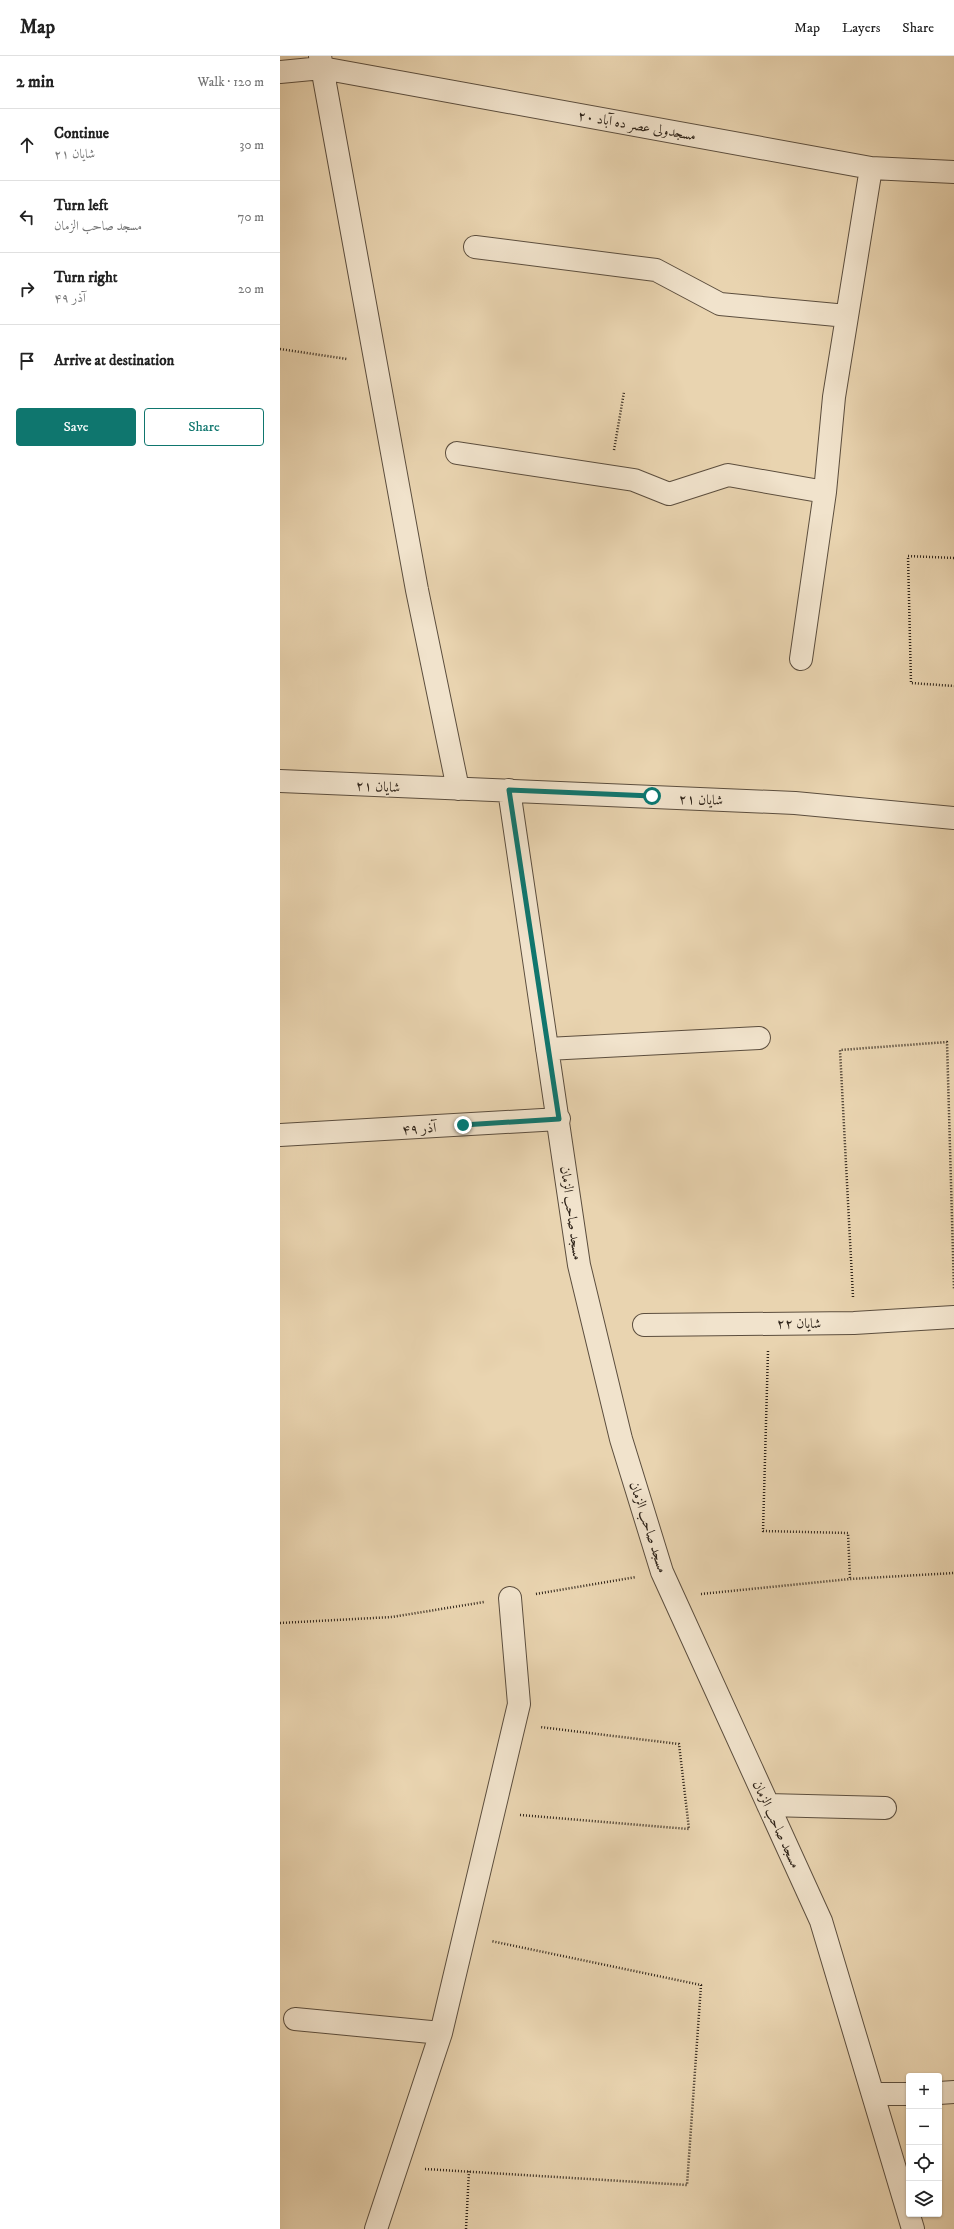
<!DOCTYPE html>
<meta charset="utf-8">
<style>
:root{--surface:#fff;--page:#f2f2f2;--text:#222;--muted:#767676;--line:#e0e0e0;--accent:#0f766e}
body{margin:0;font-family:"IM FELL DW Pica",Amiri,serif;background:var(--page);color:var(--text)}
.controls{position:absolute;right:12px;bottom:12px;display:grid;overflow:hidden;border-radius:4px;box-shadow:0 1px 3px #0004}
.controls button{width:36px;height:36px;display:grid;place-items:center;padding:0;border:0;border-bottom:1px solid var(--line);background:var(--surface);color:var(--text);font:20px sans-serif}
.stop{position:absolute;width:12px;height:12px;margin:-9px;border:3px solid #0f766e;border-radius:50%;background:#fff}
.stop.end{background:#0f766e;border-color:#fff;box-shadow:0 1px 4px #0008}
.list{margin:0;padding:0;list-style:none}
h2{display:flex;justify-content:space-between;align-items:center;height:52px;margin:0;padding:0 16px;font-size:17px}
h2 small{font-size:13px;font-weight:400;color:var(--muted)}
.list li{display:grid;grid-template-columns:26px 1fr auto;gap:12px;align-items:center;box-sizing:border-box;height:72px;padding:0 16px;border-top:1px solid var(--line)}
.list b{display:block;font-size:15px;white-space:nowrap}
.list p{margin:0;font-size:13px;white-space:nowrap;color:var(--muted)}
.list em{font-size:13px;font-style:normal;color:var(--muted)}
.actions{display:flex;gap:8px;padding:12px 16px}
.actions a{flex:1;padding:9px 0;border:1px solid var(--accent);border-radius:4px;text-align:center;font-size:14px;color:var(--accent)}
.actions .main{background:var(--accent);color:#fff}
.icon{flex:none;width:22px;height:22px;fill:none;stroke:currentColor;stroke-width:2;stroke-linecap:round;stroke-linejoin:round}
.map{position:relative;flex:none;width:674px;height:2173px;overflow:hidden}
header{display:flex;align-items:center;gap:24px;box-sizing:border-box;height:56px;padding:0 20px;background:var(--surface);border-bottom:1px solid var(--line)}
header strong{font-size:19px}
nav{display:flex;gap:22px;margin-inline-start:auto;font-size:14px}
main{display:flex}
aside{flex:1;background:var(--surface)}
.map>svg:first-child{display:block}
</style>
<header>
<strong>Map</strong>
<nav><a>Map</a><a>Layers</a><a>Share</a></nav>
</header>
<main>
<aside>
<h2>2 min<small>Walk · 120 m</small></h2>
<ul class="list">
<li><svg class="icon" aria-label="ahead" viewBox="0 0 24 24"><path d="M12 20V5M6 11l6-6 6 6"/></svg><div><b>Continue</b><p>شایان ۲۱</p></div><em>30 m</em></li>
<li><svg class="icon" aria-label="left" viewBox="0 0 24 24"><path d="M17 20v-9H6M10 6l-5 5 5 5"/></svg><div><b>Turn left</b><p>مسجد صاحب الزمان</p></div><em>70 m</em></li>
<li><svg class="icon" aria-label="right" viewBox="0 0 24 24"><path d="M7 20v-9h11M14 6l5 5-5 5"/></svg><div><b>Turn right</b><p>آذر ۴۹</p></div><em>20 m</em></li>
<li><svg class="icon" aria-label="arrive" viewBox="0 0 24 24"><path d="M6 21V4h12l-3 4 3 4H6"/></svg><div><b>Arrive at destination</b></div></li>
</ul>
<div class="actions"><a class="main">Save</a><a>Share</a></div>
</aside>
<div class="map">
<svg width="674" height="2173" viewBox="0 0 674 2173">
<rect width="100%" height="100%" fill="#e9d4b0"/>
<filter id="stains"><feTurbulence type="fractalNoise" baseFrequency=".005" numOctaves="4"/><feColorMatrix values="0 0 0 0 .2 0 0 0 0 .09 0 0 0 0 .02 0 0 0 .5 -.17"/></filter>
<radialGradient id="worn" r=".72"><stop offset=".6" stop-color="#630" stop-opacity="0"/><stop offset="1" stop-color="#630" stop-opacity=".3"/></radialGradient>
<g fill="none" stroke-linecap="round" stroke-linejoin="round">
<g stroke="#5c4e3e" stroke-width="24">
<path id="street" d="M40,0L137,534L178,733
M0,16L42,12L591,112L674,116
M195,191L376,214L440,248L567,260
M177,397L354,424L389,438L448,419L545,436
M521,603L545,436L554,341L591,112
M0,725L515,747L674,762
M229,734L299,1209L341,1383L382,1516L541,1865L633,2173
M267,993L479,982
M0,1079L279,1063
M364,1269L574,1267L674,1261
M488,1749L605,1752
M15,1963L161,1977L96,2173
M161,1977L239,1648L230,1542
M659,2037L674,2036
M593,2038H629"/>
</g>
<path stroke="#2d2218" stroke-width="2.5" stroke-dasharray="1 2" stroke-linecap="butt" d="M0,293L67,303
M334,394L344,336
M674,502L628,500L631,627L674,630
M573,1241L560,994L667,986L674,1233
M488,1295L483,1475L568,1477L570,1523
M256,1538L356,1521
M421,1538L570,1523L674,1517
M0,1567L112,1561L204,1546
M240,1759L409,1773L399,1688L260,1671
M145,2113L407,2129L421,1929L211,1885
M186,2173L189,2115"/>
<use href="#street" stroke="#f1e3cc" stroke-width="22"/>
</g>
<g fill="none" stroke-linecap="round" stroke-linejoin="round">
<path stroke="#0f766e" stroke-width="5" d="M183,1069L279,1063L229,734L372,740"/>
</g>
<g text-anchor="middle" stroke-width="3" stroke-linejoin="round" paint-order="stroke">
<g font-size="14" fill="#2d2218" stroke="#f1e3cc">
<text transform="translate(357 69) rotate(10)" y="5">مسجدولی عصر ده آباد ۲۰</text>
<text transform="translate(98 730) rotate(3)" y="5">شایان ۲۱</text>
<text transform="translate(421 743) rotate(2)" y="5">شایان ۲۱</text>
<text transform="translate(139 1072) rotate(-4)" y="5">آذر ۴۹</text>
<text transform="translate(292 1157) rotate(82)" y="5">مسجد صاحب الزمان</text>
<text x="519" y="1272">شایان ۲۲</text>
<text transform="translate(369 1471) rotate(72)" y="5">مسجد صاحب الزمان</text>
<text transform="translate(497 1768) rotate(65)" y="5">مسجد صاحب الزمان</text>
</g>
</g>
<rect width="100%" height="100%" filter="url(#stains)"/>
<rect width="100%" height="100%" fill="url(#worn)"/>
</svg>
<div class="controls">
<button>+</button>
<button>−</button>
<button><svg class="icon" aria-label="locate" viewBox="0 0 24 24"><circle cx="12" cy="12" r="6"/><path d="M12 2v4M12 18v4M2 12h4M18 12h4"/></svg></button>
<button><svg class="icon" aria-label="layers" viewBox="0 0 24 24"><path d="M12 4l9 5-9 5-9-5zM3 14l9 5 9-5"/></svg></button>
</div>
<div class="stop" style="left:372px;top:740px"></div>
<div class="stop end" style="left:183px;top:1069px"></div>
</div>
</main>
